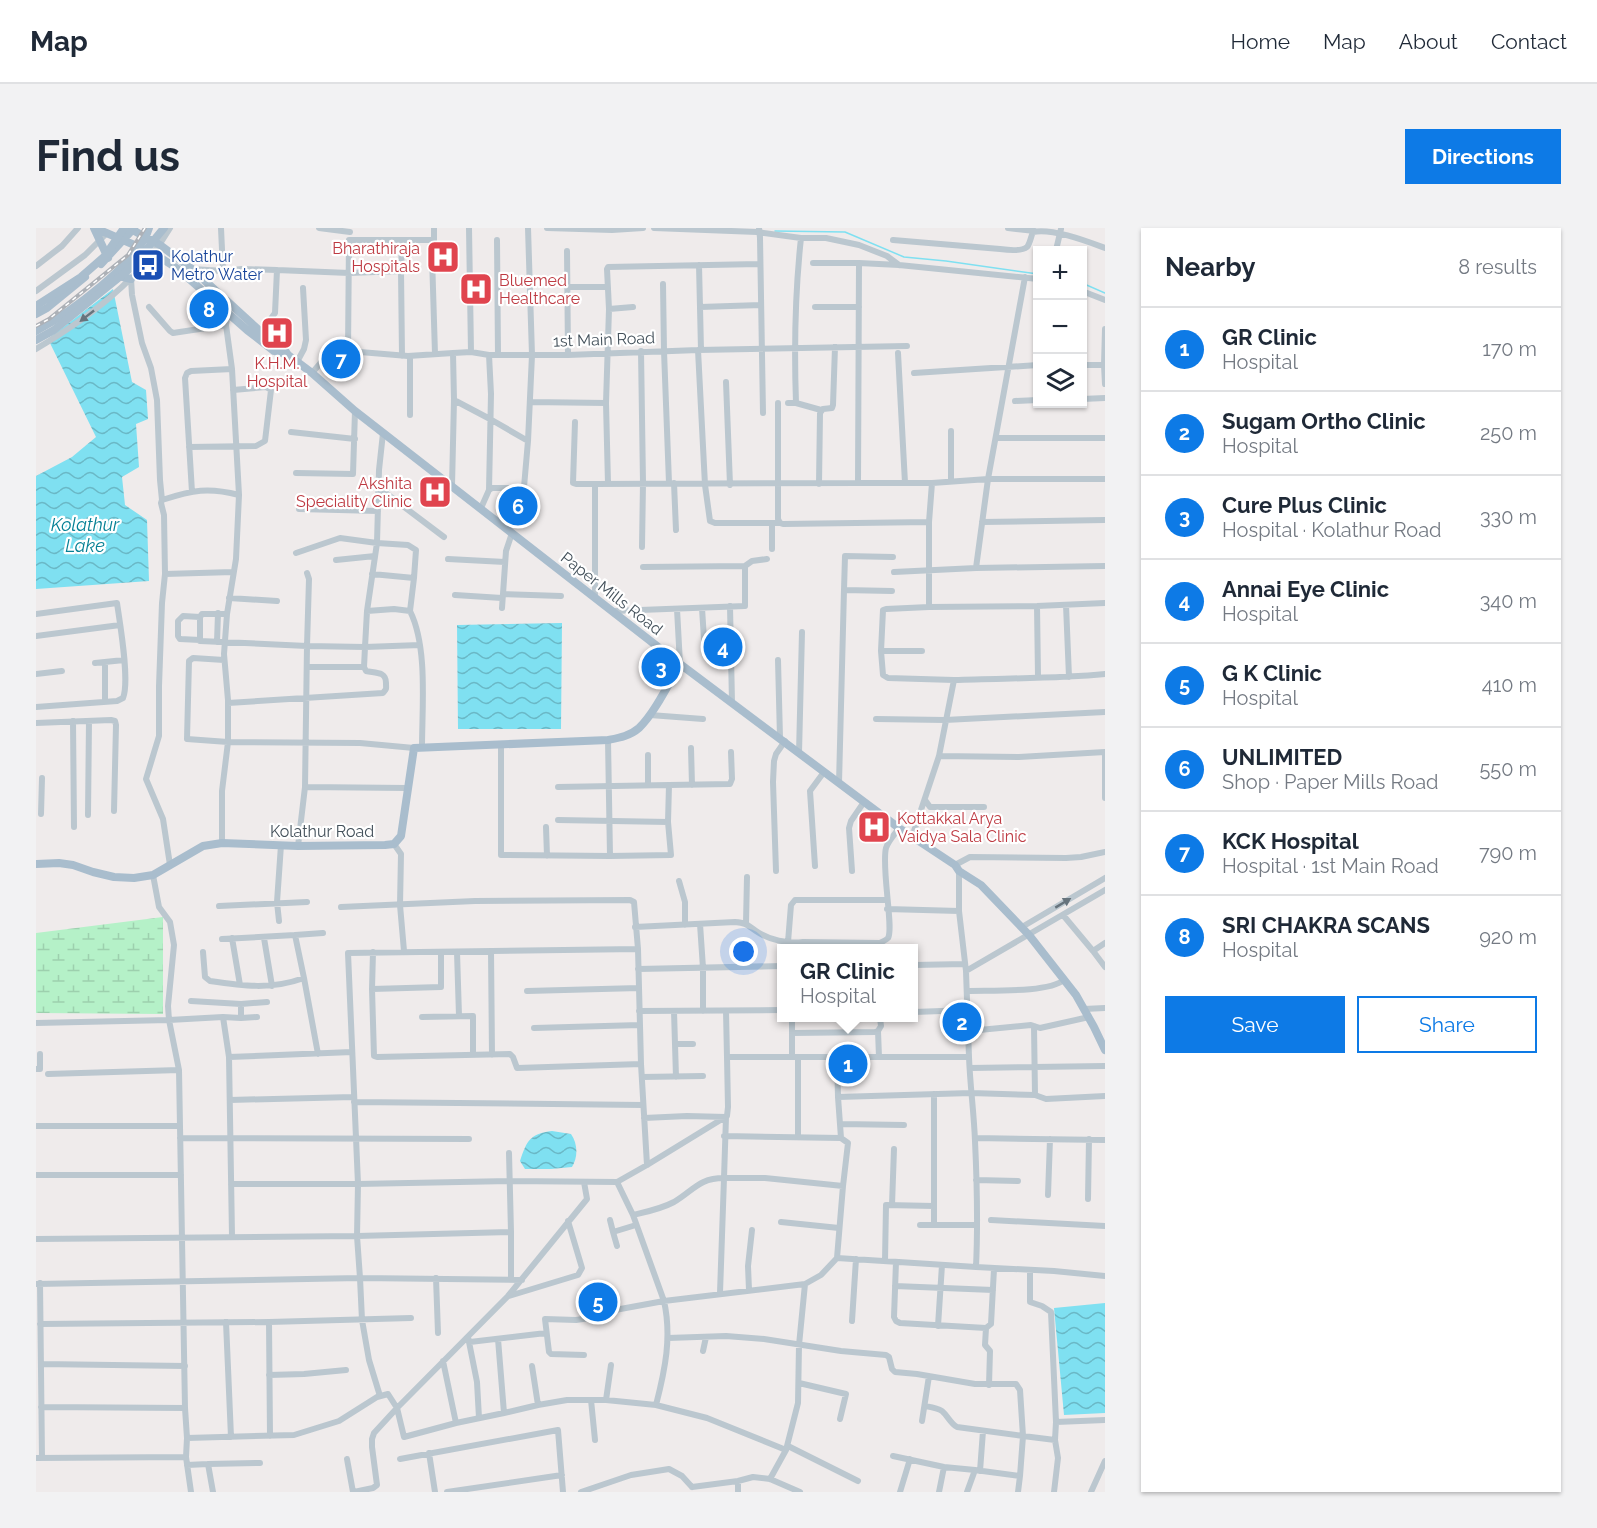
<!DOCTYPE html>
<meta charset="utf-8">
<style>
:root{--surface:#fff;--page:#f2f2f3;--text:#1f2937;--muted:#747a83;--line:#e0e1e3;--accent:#0d7ae6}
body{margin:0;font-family:Raleway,sans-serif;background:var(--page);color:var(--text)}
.controls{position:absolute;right:18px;top:18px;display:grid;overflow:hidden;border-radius:0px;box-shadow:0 2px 4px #0004}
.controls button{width:54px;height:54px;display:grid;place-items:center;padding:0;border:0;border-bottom:2px solid var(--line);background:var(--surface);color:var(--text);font:30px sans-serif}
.you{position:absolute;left:708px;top:724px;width:21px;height:21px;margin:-15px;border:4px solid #fff;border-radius:50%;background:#1a73e8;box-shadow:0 0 0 9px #1a73e833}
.badge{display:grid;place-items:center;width:39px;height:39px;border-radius:50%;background:var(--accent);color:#fff;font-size:20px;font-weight:700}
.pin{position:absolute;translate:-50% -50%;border:3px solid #fff;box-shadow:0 2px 6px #0006}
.popup{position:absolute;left:741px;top:716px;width:141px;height:78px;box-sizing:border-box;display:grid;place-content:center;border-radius:0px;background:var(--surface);filter:drop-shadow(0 2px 4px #0005);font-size:20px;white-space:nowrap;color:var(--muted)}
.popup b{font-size:22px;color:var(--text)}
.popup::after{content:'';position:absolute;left:50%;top:100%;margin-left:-12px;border:12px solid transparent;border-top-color:var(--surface)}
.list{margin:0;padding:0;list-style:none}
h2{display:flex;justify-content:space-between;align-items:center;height:78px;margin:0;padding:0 24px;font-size:26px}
h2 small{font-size:20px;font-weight:400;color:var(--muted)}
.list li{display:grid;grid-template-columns:39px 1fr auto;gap:18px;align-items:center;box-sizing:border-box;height:84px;padding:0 24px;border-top:2px solid var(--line)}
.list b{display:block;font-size:22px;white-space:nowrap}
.list p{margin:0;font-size:20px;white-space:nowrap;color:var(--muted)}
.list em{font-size:20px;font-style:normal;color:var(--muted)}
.actions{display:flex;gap:12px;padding:18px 24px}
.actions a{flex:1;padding:14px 0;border:2px solid var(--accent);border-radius:0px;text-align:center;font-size:21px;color:var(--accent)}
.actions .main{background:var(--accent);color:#fff}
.icon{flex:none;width:33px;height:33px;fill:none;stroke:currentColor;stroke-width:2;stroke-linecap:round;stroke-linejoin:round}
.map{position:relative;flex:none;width:1069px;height:1264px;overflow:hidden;border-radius:0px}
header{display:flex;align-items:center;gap:36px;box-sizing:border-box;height:84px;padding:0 30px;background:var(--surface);border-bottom:2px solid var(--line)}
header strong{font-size:28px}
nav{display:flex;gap:33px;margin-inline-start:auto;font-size:21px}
.intro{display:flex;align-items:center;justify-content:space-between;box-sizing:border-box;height:144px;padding:0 36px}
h1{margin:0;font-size:42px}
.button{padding:15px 27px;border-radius:0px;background:var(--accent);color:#fff;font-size:21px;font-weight:700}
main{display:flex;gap:36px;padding:0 36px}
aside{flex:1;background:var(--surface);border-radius:0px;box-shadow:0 2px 4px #0004}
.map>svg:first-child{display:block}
</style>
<header>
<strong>Map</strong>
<nav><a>Home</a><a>Map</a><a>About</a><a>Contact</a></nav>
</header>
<div class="intro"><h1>Find us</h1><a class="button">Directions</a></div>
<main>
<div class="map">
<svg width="1069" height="1264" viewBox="0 0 1069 1264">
<defs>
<pattern id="wetland-marsh" width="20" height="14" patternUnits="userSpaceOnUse" patternTransform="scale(1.5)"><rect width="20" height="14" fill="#b5f1c8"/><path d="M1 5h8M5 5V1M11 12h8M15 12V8" fill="none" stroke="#9dd0ae"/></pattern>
<pattern id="water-waves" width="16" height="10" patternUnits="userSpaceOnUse" patternTransform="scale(1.5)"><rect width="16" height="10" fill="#7fe0f1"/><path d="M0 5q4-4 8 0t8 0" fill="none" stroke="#6ab8c6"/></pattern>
</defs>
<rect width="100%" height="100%" fill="#efebeb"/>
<path fill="url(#wetland-marsh)" d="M127,689V786L0,785V705Z"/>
<path fill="url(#water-waves)" d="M77,61L96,154L110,162L112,191L100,196L103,239L86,249L89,277L111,292L113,353L0,361V248L36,229L60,209L12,111Z
M526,395L525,501H422L421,397Z
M516,903L535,906C542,916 542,929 536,939L515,941H489L484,933C491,912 494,906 516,903Z
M1069,1075V1185L1028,1187L1018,1080Z"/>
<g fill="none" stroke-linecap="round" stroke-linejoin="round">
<path stroke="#7fe0f1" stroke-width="1.5" d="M739,3L809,4L868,29L910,33L1002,46
M1046,55L1069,65"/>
<path stroke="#bbc7cf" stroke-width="6" d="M185,0L187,43
M283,0L314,4
M433,0L435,124
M511,0L576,2L607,0
M618,0L721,4L765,10H790L823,17L851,28L863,37
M972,0L999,3
M724,10L727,185
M461,12L462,127
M857,12L964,21C971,22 985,24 991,19C994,16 995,8 997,4C1016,0 1050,13 1069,20
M1020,22L1025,1
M531,23L532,127
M396,28L399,126
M777,35H823L822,255H896L952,251H1069
M823,35L863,37L1002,51
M663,37L665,122
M0,38L26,18L42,0
M156,41L187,43L206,41L241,42L313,45L365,43L366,128
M365,43L366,13
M95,51L96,67L106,115L115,140L121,172L124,252L126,272
M627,56L628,123L633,255
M532,59H571
M0,63L49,27L71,5
M1046,63L1069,72
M113,79L134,103L137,105L190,97
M664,79L725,77
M779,79H823
M573,81L597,79
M225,104L239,85L241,42
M0,121C52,90 103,53 134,0
M662,122L669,257L674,293L679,295H744
M312,123L313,12H398V0
M605,123L607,255L606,319
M862,125L869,255
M374,128V187
M261,134L268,121L270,112L267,60
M1046,137H1068L1069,156
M1068,137L1069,101
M276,145L294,124L312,123L372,128L417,125L435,124L453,127H532L662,122L871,118
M878,145L1002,137
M690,154L694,257
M1046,171L1069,170
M418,172L454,191L492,213
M979,173L1002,172
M494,174L570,175
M742,175V291L744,295L747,296L893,294
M752,175H760C758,119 759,65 765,10
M760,175L785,182
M539,194L537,255L540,256H559
M255,204L319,211
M960,210H1069
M153,219L220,218L229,213L235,162L230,159L197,162
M260,245L317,246L319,183
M915,253V203
M638,255L640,302
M896,255L893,294V379L1001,378L1069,375
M572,256L570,175L573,81L571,41L572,39L723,36
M783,256L784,185L787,181L796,180L797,177L799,119
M416,258L418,172L417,125
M343,260L408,309
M453,262L455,166L453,127
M156,264L149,150L151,145L155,143L196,141
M445,280L453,262L456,260H483L488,259L492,213L496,127L492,0
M263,281L342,283
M946,294L1069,292
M736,295V321
M260,325L304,310L341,315L372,317L380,322L378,350L336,346
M412,331L469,334
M300,332L339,328
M709,338L716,333L731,331
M940,340L952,251L989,49
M858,344L940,340L1069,338
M129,346L197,344
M808,362L809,328L857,329
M467,366L525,368
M419,367L466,370
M559,368V256L822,255
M193,370L241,373
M1030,377L1033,449
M694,378L696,475
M1001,378L1002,448
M893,379L850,381L847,382L845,423L847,447L852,450L918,452
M466,380L470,323L476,305
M666,380L669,427C677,429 688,431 696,431
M641,381L644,436
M331,383L341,315L343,242L347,205
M374,383L378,350
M578,383L709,378V338L607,339
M0,386L81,375C84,396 94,453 87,470L81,473L0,479
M191,386H166L164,389V413L271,418L273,351L271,345
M0,408L84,397
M164,412L144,411L142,408V393L147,388L164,389
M181,414L182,385
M845,423H886
M188,432L157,430L153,433L151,511L192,514L324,515L378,520
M742,432L744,510
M59,435L88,432
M271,439H328
M0,446L26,443
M69,474V434
M192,475L347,465C351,460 350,462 350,455C350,443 339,445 330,443L328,439L329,419L384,417
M614,487L667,491
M840,491L909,492L1069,484
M37,493L38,599
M0,495L75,492L79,493L80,497L78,583
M465,517V627L574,628L572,512
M655,520L656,557
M1069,524V570
M763,525L766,404
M903,528L983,529L1069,524
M803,555L808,362L856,363
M612,557V527
M269,559L371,560
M522,559L633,557
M889,572L894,579H948
M5,586L6,550
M52,587L53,493
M522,592L632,594
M510,599L511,628
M876,609L903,528L918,452C968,450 1019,451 1069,446
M186,615V563L192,514V472L188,426L191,386L200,331L203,267L196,141L190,97L191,91L194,88
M358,616L365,626L364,677L368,723
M262,618L269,559L271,418L329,419L331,383L358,381L374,383C392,419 386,479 386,520
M574,628L635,627L632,594L633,557L694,556L696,551L695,524
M134,637L127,591L110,551L123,508V458L126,375L129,346L128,287L125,275L126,272C157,262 172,259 203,267
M919,637L934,629L1030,630L1045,629L1069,624
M779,638L774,563L788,544
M740,643L737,554L738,533L740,526L749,513
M816,643L813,600L815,593L828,574
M117,647L123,679L134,694L138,717L132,778L133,792L143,842L149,1180L151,1210L150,1229L155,1264
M643,653L649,674V697
M183,678L271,674
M305,679L439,673L594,672L598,674L602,721L605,836L611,937
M851,681L923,683L930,743
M923,683V643
M1027,687L1057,723L1069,739
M243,693L241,674L245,617
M710,695L711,649
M664,696L667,740V783
M599,699L699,694C711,695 711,697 720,703C733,712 752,716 767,714L844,715C846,714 850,712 852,710C858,701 845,639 850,620C852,613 859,606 863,600
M986,699L1069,650
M259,707L287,705
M196,710L204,757
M228,710L236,758
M752,714L755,677L759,672H851
M455,723L456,827
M1057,723L1069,715
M167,724L169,749L174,753C207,758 235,762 268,750L259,707L186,711
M337,724L336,761L338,828L341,829L474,826L477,829L481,840L605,836
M421,724L423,788
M878,737L929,736
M602,741L746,738
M268,750L282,826
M336,761L405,759V724
M491,763L603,760
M931,763C954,762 1012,765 1028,752
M155,773L205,776V790
M205,776L231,774
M1048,781L1069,780
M603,783L746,782
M638,783L640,849
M690,783L691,829
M878,784L933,782
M187,789L205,790L221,789
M386,789L437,788V827
M756,790V829
M0,795L133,792L187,789L193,829L196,1008
M998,798L999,867
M498,800L604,797
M842,803L843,829
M933,803L995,797L1004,800L1053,789
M756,805L839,804L842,803L845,798L844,790
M639,816H657
M193,829L316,824
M762,829V909
M801,829L802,869L805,910
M934,840L1069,838
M0,841H4V826
M12,846L143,842
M606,849L667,848
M898,866V978
M802,869L935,865L999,867L1010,871L1069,868
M194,872L317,869
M318,874L607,877
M608,890L651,888L690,889L688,950H729L807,958L812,915L805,910L688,908
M805,896L868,897
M0,898H144
M144,910L433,911
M939,910L1069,912
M473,925L475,1004
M0,947H145
M940,952L982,953
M581,954L597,987L628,1073L769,1056L785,1047L801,1030L940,1039C942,997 941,955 939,913C938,885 934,857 933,829
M195,956H322L474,953L581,954L611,937L691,888L692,879L691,829H933L930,743L1069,662
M1012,967L1014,911
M1052,971L1053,911
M856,977L858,921
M597,987C610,984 625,981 638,974C658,962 663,950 688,950L684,1065
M574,992L577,1004L600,997
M955,992L1069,998
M745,994L803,1000
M884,997H898
M577,1004L581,1018
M0,1011L321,1008L475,1004V1052
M801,1030L807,958
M849,1033L850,977L898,978V997H941
M860,1034L858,1089L860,1093L864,1095L950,1100
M940,1039L1018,1043L1069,1048
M994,1042V1074L1006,1078L1015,1084L1020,1194
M400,1050L402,1105
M486,1052L324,1050L321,1008L322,956L312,725L602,721
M4,1055L6,1230
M0,1056L324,1050L326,1092L333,1132L344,1168
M859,1058L957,1062
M713,1062L712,1038L716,1002
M473,1068L542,1047L546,1040L532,993
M579,1082L628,1073C636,1109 629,1142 620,1177
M816,1093L820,1031
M190,1094L195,1209
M233,1094L234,1208
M4,1096L233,1094L375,1090
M902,1098L906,1037
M432,1109L441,1154L443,1190
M632,1110L690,1108L728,1111L805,1123L850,1127L853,1129L856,1141L859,1144L881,1146L939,1156H980L984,1162L987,1208L921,1199C914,1195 912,1188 906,1183C901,1180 894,1179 889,1178
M462,1111L468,1185
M434,1114L510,1105
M667,1123L670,1109
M548,1127L515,1126L513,1124L509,1091L540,1092L567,1088
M407,1133L420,1195
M5,1136L149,1138
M496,1138L502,1177
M233,1147L268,1146L310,1142
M763,1155L810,1166L804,1191
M953,1157L954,1123L949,1117L950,1100L955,1096L958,1041
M555,1172L559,1212
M570,1172L575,1137
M5,1179L149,1180
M886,1193L893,1148
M151,1210L258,1207L303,1193L341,1169L352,1166L361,1180L368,1209L420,1195L468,1185L502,1177L531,1172H570L620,1177L671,1190L750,1222L734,1251
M752,1218L822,1253
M750,1222L762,1175L763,1117L769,1056
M393,1225L399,1264
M857,1228L908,1239L939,1242
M0,1230L150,1229
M311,1231L317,1264
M364,1231L522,1202L527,1264
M151,1237L172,1236
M944,1243L947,1203
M656,1259L702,1253L717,1249L734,1251L764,1264
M177,1264L172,1236L224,1235
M318,1264L337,1260L341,1257L336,1219V1211L338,1205L361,1180L472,1068L551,971L548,954
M411,1264L526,1247
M545,1264L595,1247L633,1241L646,1248L656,1259
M702,1264V1253
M864,1264L874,1231
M903,1264L908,1239
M931,1264L939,1242L984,1248L987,1208L1019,1212L1020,1194L1069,1192
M982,1264L984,1248
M1018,1264L1022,1230L1019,1212
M1055,1264L1069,1233"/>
<path stroke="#a9bdcd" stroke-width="8" d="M58,0L72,30
M59,0L117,25L142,41L211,102L238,123L252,127
M93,0L124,17L156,41L225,104L246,118L252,127L276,145L319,183L644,436L863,600L919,637L923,643L945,657L993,707L1040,767L1058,799L1069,822
M65,36L98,0
M79,47L95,51
M0,86L11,80L49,49
M0,103C32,86 103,35 113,0
M0,636L23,635L37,637L57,644L78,649L98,650L117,647L167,618L186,615L262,618L349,617L358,616L365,608L378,520L572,512C582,510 594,508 603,500C618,486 633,455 644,436"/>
<g stroke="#adb1b7" stroke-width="4">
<path id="rail" d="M0,98L13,91L92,27L109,0"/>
</g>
<use href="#rail" stroke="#fff" stroke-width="1.5" stroke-dasharray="4.5" stroke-linecap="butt"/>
<path stroke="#bbc7cf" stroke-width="6" d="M723,0L724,10"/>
<path stroke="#a9bdcd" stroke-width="8" d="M0,78L45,49L69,28L88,0
M0,112L18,102L96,39L128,0"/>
</g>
<defs><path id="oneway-solid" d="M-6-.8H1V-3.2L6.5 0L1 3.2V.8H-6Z" transform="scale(1.5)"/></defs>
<g fill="#67747d">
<use href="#oneway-solid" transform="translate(51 88) rotate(142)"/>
<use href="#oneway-solid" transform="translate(1027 675) rotate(-31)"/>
</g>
<defs>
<g id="hospital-square" transform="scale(1.725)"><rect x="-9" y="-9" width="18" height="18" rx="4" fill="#e0444e" stroke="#fff"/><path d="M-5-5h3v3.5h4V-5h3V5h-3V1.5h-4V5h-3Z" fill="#fff"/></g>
<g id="bus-square" transform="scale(1.725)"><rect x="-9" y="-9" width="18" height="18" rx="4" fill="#1a4fb4" stroke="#fff"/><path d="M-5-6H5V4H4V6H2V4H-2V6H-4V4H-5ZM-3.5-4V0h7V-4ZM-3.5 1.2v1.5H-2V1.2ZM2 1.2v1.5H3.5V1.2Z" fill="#fff"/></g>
</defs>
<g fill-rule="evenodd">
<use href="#hospital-square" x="407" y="29"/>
<use href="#bus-square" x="112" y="37"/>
<use href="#hospital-square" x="440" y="61"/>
<use href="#hospital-square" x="241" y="105"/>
<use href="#hospital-square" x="399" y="264"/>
<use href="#hospital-square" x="838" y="599"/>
</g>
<g text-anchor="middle" stroke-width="4.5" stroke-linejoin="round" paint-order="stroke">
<g font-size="16" fill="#be3a42" stroke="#fff" text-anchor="end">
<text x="384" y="26">Bharathiraja<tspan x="384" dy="18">Hospitals</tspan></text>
<text x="463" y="58" text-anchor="start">Bluemed<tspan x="463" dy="18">Healthcare</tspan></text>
<text x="241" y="141" text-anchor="middle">K.H.M.<tspan x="241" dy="18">Hospital</tspan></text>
<text x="376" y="261">Akshita<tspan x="376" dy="18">Speciality Clinic</tspan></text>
<text x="861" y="596" text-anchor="start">Kottakkal Arya<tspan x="861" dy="18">Vaidya Sala Clinic</tspan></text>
</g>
<g font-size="16" fill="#164399" stroke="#fff" text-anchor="start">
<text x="135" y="34">Kolathur<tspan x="135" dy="18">Metro Water</tspan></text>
</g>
<g font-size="16" fill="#43505a" stroke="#fff">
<text transform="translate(568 111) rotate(-2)" y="6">1st Main Road</text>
<text transform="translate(576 365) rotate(38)" y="6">Paper Mills Road</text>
<text x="286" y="609">Kolathur Road</text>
</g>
<g font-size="18" font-style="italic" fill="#058095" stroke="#fff">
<text x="49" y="303">Kolathur<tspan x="49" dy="21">Lake</tspan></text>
</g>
</g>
</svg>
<div class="controls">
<button>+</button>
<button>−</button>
<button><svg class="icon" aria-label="layers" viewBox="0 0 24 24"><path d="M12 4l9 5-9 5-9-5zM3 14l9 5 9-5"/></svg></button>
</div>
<div class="you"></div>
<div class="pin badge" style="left:812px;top:836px">1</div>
<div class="popup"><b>GR Clinic</b>Hospital</div>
<div class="pin badge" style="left:926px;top:794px">2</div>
<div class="pin badge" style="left:625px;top:439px">3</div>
<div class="pin badge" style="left:687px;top:419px">4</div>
<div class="pin badge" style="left:562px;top:1074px">5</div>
<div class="pin badge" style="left:482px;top:278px">6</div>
<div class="pin badge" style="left:305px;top:131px">7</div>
<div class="pin badge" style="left:173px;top:81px">8</div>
</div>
<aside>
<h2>Nearby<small>8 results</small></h2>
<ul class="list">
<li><span class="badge">1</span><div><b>GR Clinic</b><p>Hospital</p></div><em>170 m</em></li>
<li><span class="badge">2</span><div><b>Sugam Ortho Clinic</b><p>Hospital</p></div><em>250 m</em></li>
<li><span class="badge">3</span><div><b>Cure Plus Clinic</b><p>Hospital · Kolathur Road</p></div><em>330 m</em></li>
<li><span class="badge">4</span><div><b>Annai Eye Clinic</b><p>Hospital</p></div><em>340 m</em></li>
<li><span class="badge">5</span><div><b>G K Clinic</b><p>Hospital</p></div><em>410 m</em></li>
<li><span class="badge">6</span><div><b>UNLIMITED</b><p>Shop · Paper Mills Road</p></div><em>550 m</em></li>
<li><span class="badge">7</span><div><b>KCK Hospital</b><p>Hospital · 1st Main Road</p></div><em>790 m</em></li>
<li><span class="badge">8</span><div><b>SRI CHAKRA SCANS</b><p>Hospital</p></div><em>920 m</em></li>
</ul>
<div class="actions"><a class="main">Save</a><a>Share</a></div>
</aside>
</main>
